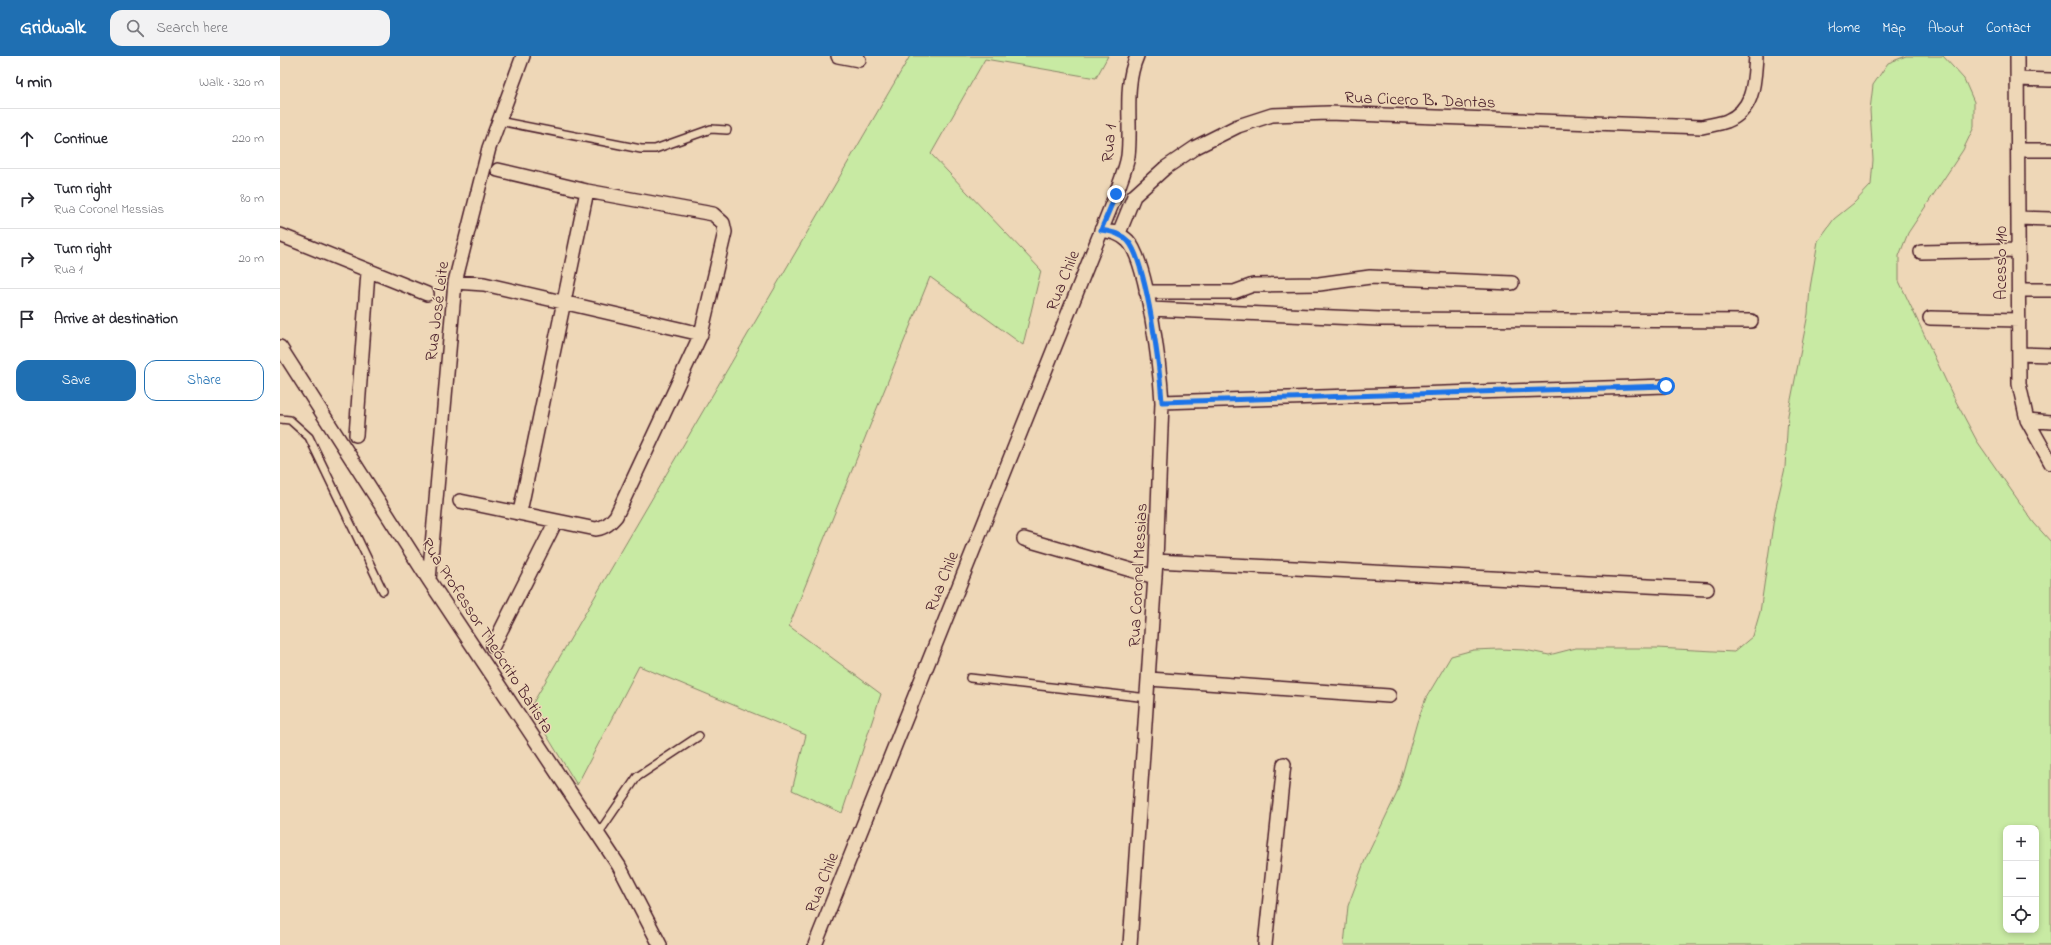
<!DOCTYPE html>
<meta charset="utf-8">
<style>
:root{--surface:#fff;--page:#f2f2f3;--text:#2b2b33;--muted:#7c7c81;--line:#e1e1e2;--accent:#1f6fb2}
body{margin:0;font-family:"Indie Flower",sans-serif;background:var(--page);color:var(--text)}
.controls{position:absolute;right:12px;bottom:12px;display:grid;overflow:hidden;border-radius:8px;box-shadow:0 2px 6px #0003}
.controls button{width:36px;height:36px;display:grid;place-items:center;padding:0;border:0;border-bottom:1px solid var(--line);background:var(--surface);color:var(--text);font:20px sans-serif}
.stop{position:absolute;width:12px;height:12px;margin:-9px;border:3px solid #1a73e8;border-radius:50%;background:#fff}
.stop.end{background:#1a73e8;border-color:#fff;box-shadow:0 1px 4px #0008}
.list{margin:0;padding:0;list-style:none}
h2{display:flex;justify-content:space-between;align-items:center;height:52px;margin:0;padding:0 16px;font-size:17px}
h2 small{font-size:13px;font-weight:400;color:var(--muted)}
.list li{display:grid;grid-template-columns:26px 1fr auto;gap:12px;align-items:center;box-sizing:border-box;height:60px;padding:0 16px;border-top:1px solid var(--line)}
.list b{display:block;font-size:15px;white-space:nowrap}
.list p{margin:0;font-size:13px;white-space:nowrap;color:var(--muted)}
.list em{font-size:13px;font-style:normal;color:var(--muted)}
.actions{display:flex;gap:8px;padding:12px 16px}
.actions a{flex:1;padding:9px 0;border:1px solid var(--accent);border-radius:12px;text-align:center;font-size:14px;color:var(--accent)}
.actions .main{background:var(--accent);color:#fff}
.icon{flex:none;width:22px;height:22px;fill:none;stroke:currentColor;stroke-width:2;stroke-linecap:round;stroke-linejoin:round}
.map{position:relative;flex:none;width:1771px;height:889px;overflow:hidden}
header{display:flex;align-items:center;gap:24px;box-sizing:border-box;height:56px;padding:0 20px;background:var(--accent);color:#fff}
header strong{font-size:19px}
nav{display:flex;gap:22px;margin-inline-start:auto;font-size:14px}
.search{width:280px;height:36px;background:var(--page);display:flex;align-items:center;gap:10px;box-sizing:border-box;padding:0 14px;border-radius:12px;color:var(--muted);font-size:15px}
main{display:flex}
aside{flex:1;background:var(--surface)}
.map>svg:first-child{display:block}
</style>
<header>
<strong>Gridwalk</strong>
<div class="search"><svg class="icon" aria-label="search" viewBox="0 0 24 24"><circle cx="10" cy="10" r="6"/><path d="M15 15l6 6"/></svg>Search here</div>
<nav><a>Home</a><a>Map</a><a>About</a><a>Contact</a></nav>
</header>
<main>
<aside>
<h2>4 min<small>Walk · 320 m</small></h2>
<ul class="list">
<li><svg class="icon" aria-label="ahead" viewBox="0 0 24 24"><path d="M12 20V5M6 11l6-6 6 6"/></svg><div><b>Continue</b></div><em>220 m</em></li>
<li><svg class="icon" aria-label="right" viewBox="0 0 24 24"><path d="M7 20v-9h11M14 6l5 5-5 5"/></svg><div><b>Turn right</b><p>Rua Coronel Messias</p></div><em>80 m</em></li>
<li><svg class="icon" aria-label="right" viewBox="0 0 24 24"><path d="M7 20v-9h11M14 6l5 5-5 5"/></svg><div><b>Turn right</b><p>Rua 1</p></div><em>20 m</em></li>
<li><svg class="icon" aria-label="arrive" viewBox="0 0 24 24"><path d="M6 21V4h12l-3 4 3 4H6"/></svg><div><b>Arrive at destination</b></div></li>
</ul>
<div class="actions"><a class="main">Save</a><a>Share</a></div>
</aside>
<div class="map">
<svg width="1771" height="889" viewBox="0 0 1771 889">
<rect width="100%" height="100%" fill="#eed7b7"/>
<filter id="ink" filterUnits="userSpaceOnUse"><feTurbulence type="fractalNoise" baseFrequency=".025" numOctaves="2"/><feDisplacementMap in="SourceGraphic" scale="8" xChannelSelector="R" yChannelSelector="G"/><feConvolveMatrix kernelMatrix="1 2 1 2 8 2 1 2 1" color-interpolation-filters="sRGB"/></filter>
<g filter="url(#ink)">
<path fill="#c8eaa3" stroke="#898467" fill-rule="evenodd" d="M630,0H828L816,22L705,3L651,98L761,214L743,289L650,221L509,570L601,638L562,757L512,734L526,679L359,610L297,729L250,652Z
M1626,0H1663L1684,23L1694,46V71L1683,94L1628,177L1619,200V225L1673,340L1697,385L1754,467L1771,486V889H1064L1068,850L1085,804L1117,737L1137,666L1146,642L1171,600L1193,594L1219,593L1245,594L1269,599L1296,592H1376L1454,596L1473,580L1480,556L1495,455L1505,412L1508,359L1528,258L1530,232L1538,185L1554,163L1574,147L1591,129L1593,104L1590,54L1593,29L1608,7ZM1726,772H1756V874H1726Z"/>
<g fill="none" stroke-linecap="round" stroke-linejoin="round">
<g stroke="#4a1f2b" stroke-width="10">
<path id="lane" d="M219,65L361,93H375L431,73L447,74
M0,363L10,364L29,381L103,535
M690,622L868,642
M318,778L357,721L419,680"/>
</g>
<g stroke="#4a1f2b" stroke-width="16">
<path id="street" d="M558,0L579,4
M1737,0L1739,328L1747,364L1771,407
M1738,23L1771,24
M1738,94H1771
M1738,162L1771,163
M821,174C832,176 840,177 848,185C868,206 880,315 882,346L876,505L850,889
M839,177L854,140L885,112L916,91L958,70L992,59L1049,57L1422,71C1430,69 1439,68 1447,65C1475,53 1474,26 1476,0
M0,179L147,238
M1641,196L1738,194
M175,226L204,228L421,278
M1739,234H1771
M866,236H954L973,229L1039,228L1090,221L1232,227
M870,253L1099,263L1471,265
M1650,262L1739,264
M0,291L149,524L339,810L380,889
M1739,298L1771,299
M882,346L1386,330
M1747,364L1771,366
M76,379L88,216
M180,445L316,473C326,471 330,467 336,460L421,278L445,176L443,167L433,158L307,135L218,114
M240,456L307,135
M744,483L875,521
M876,505L1427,533
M149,524L175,226L209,92L243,0
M213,590L276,465
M869,623L1109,640
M535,889L836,138C840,126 846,113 848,100C852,67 843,32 857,0
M985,889L1004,708"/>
</g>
<use href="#lane" stroke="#eed7b7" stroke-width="7"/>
<use href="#street" stroke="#eed7b7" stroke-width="13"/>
</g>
</g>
<g fill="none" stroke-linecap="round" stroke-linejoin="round" filter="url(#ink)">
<path stroke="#1a73e8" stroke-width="5" d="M836,138L821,174C832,176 840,177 848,185C867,206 880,315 882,346L1386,330"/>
</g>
<g text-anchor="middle" stroke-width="3" stroke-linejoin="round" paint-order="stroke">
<g font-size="17" fill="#4a1f2b" stroke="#eed7b7">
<text transform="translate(1140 43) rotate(2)" y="6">Rua Cicero B. Dantas</text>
<text transform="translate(828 87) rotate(-85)" y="6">Rua 1</text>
<text transform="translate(1720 207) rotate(-90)" y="6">Acesso 110</text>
<text transform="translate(782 224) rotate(-68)" y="6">Rua Chile</text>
<text transform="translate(156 255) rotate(-83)" y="6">Rua José Leite</text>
<text transform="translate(857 519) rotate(-87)" y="6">Rua Coronel Messias</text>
<text transform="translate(661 525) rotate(-68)" y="6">Rua Chile</text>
<text transform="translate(208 579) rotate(57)" y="6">Rua Professor Theócrito Batista</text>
<text transform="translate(541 826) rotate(-68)" y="6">Rua Chile</text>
</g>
</g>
</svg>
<div class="controls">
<button>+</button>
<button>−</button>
<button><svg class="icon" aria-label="locate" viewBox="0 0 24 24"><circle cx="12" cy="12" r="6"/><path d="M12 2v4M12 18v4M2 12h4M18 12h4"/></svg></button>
</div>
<div class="stop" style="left:1386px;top:330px"></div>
<div class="stop end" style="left:836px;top:138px"></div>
</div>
</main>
